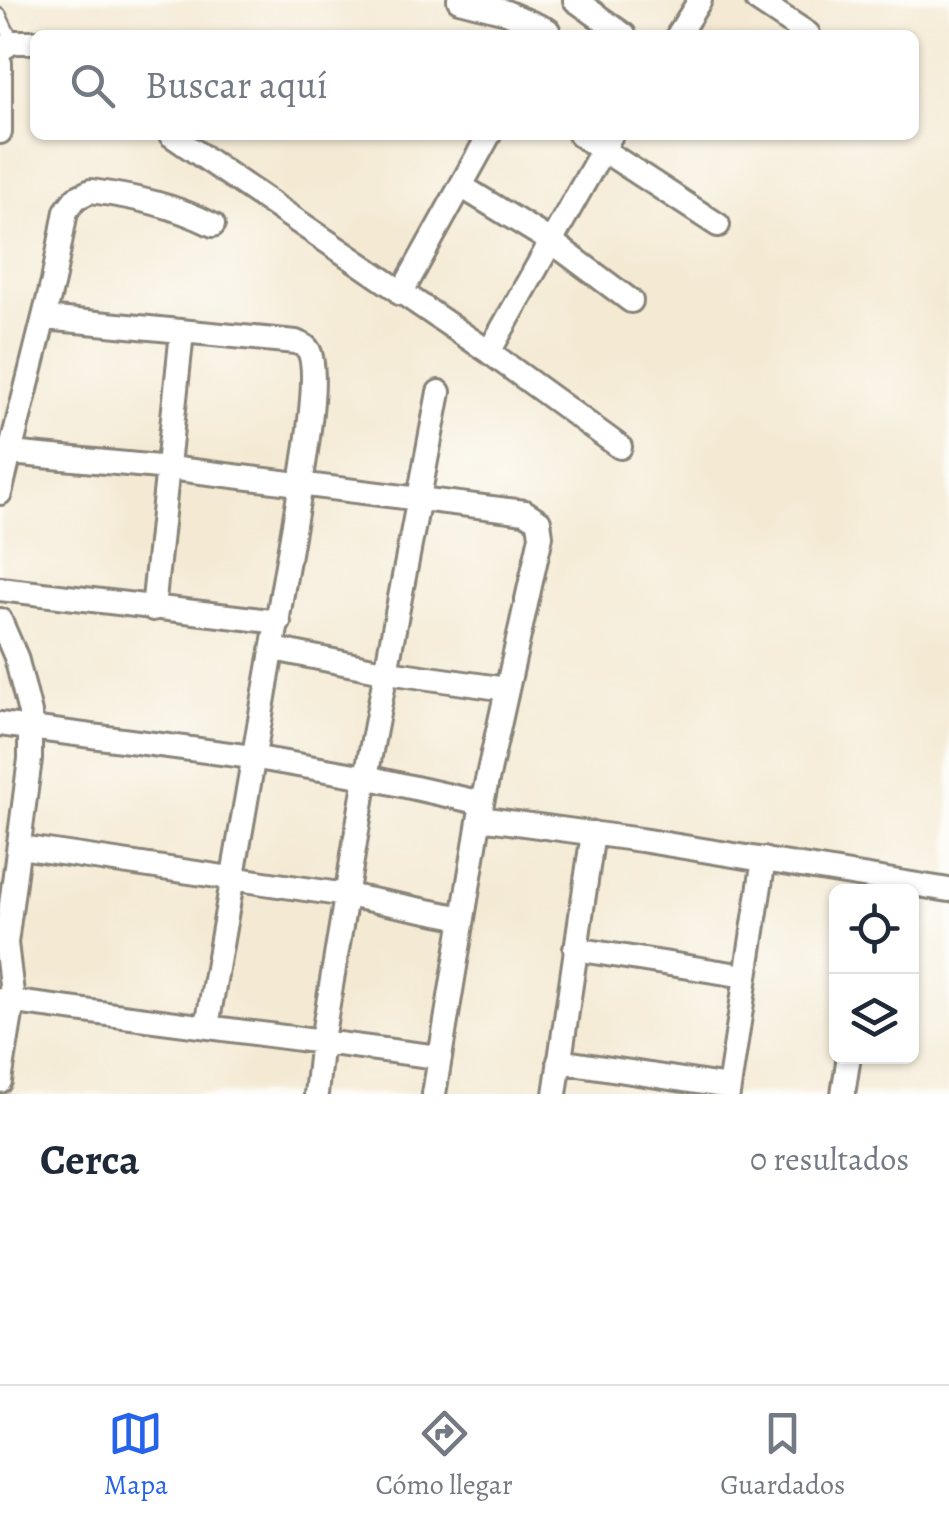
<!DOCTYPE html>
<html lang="es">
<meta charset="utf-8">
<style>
:root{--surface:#fff;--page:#f2f2f3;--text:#1f2937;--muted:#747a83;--line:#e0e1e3;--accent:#2563eb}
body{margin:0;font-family:Alegreya,serif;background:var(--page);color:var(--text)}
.controls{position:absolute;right:30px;bottom:30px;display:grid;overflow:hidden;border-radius:15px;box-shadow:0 2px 8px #0004}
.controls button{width:90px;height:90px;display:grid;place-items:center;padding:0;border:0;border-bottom:2px solid var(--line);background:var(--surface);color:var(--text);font:50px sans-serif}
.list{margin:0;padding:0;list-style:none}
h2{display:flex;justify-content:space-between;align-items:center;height:130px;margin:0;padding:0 40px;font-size:42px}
h2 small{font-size:32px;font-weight:400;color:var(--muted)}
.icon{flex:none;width:55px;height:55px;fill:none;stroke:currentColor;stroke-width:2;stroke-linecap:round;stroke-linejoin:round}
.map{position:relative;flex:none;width:949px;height:1094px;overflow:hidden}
.search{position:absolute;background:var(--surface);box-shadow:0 2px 8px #0004;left:30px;right:30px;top:30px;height:110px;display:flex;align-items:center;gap:25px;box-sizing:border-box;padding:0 35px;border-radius:15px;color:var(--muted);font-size:38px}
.sheet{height:290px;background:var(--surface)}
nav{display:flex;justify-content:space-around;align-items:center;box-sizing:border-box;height:140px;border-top:2px solid var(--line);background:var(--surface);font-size:28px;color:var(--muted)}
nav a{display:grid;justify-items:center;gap:5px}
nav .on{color:var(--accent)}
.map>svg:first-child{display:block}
</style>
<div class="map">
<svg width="949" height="1094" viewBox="0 0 949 1094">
<rect width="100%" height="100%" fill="#fdfcf7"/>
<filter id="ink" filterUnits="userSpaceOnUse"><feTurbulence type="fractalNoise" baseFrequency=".01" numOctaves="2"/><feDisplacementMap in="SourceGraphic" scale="20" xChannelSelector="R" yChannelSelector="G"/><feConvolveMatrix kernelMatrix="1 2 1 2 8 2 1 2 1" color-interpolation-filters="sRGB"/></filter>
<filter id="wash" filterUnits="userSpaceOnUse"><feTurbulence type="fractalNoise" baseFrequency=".0048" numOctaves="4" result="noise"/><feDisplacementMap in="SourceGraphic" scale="40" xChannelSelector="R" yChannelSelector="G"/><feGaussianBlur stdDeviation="2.25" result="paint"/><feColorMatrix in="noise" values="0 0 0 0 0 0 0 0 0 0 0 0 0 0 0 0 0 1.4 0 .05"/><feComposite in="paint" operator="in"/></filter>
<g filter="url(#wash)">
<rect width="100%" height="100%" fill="#f4ead4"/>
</g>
<g filter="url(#ink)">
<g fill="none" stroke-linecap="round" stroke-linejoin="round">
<g stroke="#888378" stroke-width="16">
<path id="lane" d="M0,15L13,42"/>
</g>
<g stroke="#888378" stroke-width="28">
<path id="street" d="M459,0L506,12L548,30
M575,0L624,35
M757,0L808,34
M678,35L700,0
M0,50L13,42H35
M0,63V132
M171,135L489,352L620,447
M580,135L718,225
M461,186L552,242L631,301
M401,294L489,135
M45,318L296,342C302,345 306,345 309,351C320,373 305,457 301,484L207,1026
M489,352L611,135
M0,452L169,468L525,512L539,521L541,536L482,803L434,1094
M0,493L53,281L66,211L76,198L91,191C135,197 173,205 213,225
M0,589L279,622
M153,609L182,332
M0,620L16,657L30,713V759L6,943L13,1002L0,1081
M274,649L388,672L506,689
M0,724L252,757L366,777L482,803
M480,818L641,840L949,890
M20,847L346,895L463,918
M575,949L745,976
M0,1000L438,1057
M559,1061L729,1087
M316,1094L322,1040L366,777L439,392
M555,1094L593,833
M728,1094L764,859
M843,1094L849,1056"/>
</g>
<use href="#lane" stroke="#fff" stroke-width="11"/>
<use href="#street" stroke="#fff" stroke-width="22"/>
</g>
</g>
</svg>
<div class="controls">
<button><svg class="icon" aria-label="locate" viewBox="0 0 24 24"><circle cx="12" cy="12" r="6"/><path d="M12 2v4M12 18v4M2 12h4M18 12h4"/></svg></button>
<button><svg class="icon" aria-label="layers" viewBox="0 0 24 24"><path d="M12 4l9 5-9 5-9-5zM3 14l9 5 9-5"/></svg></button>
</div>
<div class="search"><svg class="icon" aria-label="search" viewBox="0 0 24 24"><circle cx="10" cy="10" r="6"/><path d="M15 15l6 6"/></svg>Buscar aquí</div>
</div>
<section class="sheet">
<h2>Cerca<small>0 resultados</small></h2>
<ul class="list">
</ul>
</section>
<nav>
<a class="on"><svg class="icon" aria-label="map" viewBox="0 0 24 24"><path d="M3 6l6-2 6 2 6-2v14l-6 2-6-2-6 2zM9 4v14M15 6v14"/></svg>Mapa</a>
<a><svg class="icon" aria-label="directions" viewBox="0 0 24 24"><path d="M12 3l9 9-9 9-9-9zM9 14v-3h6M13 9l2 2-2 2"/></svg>Cómo llegar</a>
<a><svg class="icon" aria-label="saved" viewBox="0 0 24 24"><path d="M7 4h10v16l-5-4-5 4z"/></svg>Guardados</a>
</nav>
